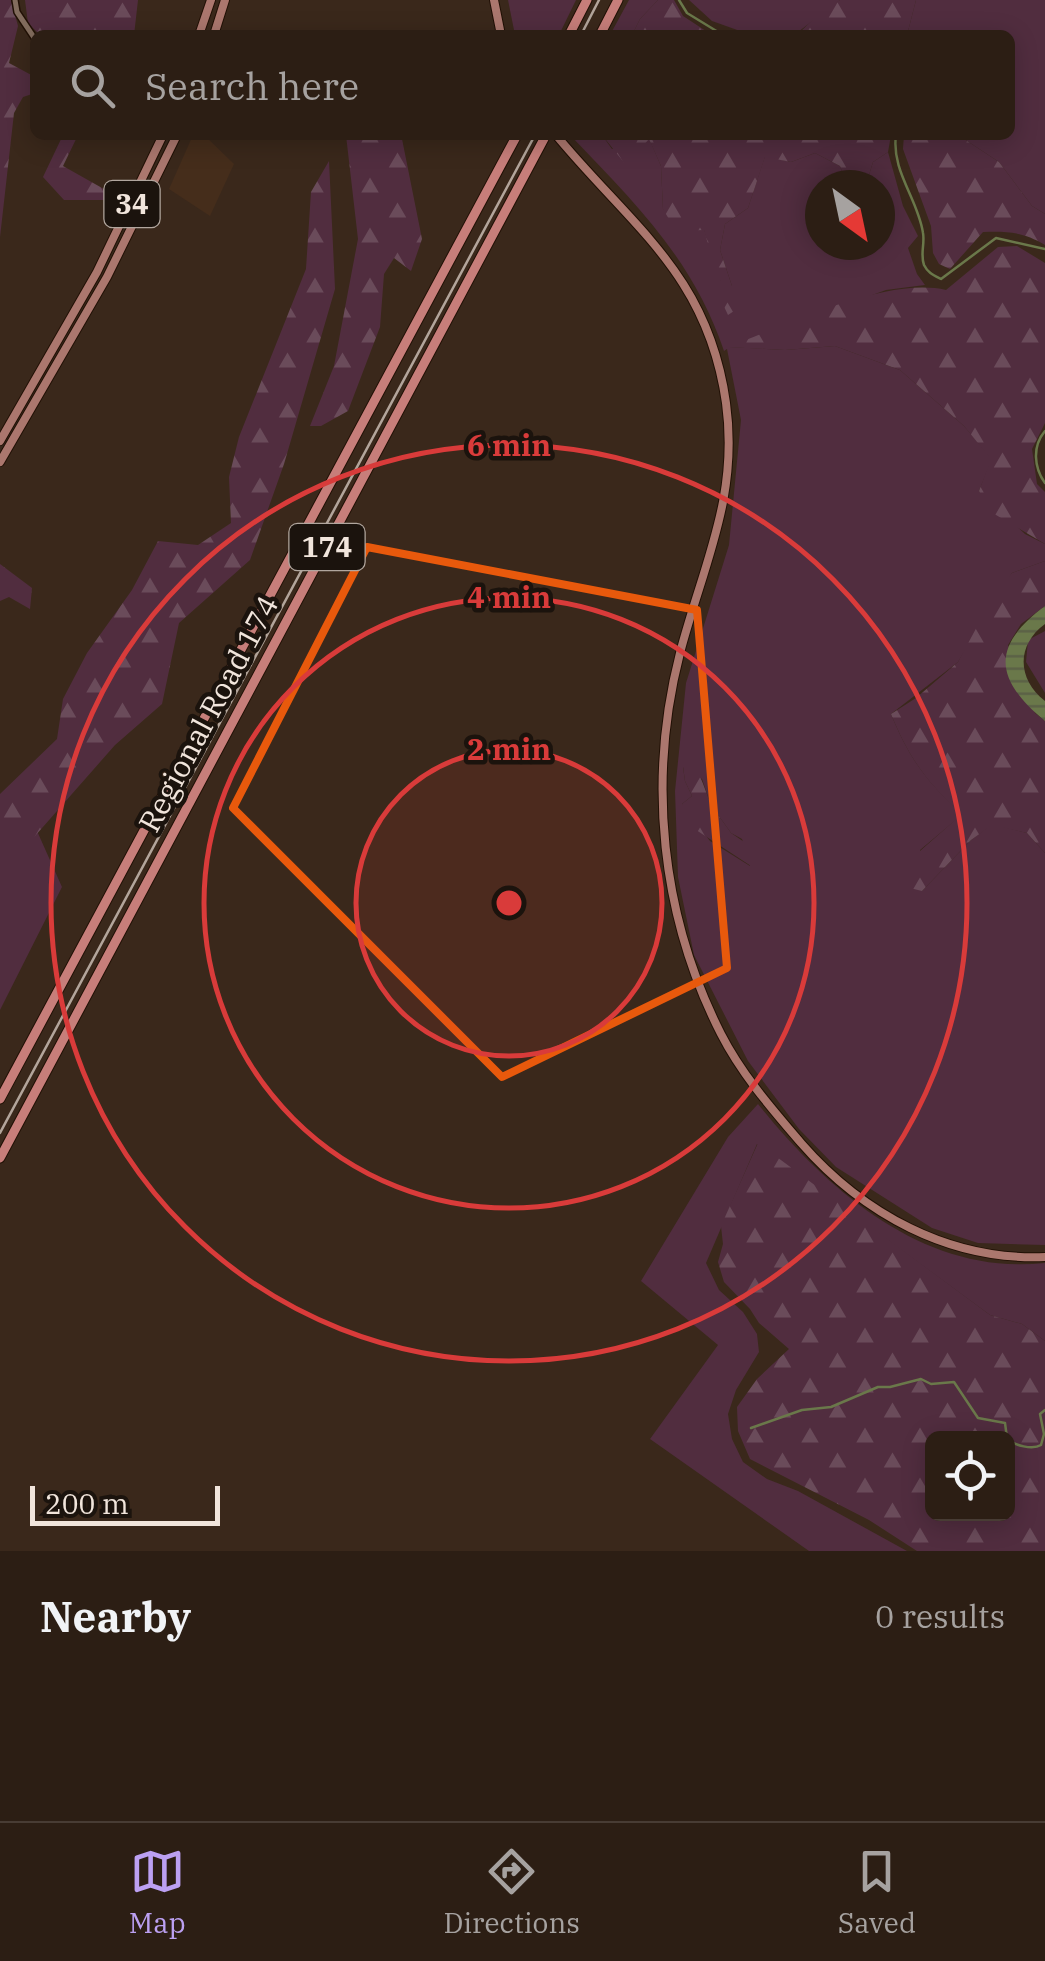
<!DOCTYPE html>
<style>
:root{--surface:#2c1e14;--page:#382b22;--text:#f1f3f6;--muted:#a6a2a0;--line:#483c34;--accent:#bca0f2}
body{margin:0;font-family:"IBM Plex Serif",serif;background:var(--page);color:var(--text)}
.controls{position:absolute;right:30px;bottom:30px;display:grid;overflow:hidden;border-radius:15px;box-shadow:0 5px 25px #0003}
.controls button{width:90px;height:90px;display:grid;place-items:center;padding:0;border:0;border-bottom:2px solid var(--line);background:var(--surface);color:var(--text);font:50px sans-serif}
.compass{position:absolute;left:805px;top:170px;width:90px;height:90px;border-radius:50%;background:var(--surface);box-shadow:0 5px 25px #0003;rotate:147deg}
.scale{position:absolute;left:30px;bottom:25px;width:190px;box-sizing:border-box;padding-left:10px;border:5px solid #f1e5dc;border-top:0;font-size:28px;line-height:35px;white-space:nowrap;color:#f1e5dc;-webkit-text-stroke:8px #1b130d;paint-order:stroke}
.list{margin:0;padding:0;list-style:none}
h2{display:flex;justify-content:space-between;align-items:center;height:130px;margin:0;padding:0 40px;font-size:42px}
h2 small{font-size:32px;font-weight:400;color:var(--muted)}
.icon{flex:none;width:55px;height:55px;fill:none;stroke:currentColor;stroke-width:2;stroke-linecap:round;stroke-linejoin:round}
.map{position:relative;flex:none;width:1045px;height:1551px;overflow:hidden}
.search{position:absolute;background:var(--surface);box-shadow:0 5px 25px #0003;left:30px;right:30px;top:30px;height:110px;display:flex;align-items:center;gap:25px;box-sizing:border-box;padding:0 35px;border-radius:15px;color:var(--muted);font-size:38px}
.sheet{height:270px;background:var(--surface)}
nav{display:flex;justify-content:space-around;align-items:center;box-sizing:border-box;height:140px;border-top:2px solid var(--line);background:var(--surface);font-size:28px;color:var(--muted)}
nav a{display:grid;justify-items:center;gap:5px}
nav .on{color:var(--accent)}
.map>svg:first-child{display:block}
</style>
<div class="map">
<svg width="1045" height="1551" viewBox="0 0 1045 1551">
<defs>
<pattern id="forest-firs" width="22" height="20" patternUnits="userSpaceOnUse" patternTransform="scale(2.5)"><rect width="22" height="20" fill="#512d3f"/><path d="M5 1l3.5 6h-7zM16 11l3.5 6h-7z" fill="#6a4b5a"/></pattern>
<pattern id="water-rules" width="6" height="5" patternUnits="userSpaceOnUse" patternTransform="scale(2.5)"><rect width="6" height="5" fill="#6a784a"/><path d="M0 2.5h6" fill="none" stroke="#5b6146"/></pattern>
</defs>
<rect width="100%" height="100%" fill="#3a281b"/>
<path fill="#452d1b" d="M193,135H204L234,164L210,216L169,189Z"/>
<path fill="#512d3f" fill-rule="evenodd" d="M508,0H576L559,35H515Z
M629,0H658L640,19L632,35H610Z
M689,0H840L794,35H754L740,31L712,21Z
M916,0H1045V214L1032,206L999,162L958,135H1010V35H907Z
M570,135H602L612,149L649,138L661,166L663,209L704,229L721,281V298L732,286L720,250L725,224L748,208L765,156L791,162L815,153L840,166L847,185H820V245H880V185H872L868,178L873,162L888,152L903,206L918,236L908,248L917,274L925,285L886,290L730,347L785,350L835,346L900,370L964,426L992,459L979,491L1025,534L1045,544V561L1012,573L958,662L891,714C909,758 927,783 963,814L920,850L922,891L971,840L992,824L1027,833L1045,853V1245L978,1243L932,1228L836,1167L799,1129L748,1061L694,955L678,877L675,791L686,683L729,545L741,420L727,349L724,351C693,259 635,203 570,135ZM683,767L702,779L711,805L731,833L742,839L750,866L710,841L682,804L692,796L685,781Z
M1045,631V693L1026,662L1028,640Z
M33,822L62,887L0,1010V839Z
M758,1104C828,1191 925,1276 1045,1263V1341L1022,1324L990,1315L757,1144L706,1263L719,1290L743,1312L757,1334L759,1352L736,1390L728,1414L732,1439L743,1462L767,1479L798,1491L907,1551H809L650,1439L718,1345L641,1281L728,1137Z"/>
<path fill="url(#forest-firs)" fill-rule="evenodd" d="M0,0H11L18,26L9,63L35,77V93L23,97L14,113L0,237Z
M25,0H138L134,35H40L28,23Z
M658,0H674L683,16L712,35H632L640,19Z
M840,0H916L907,35H866L856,30L798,34L822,11Z
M63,135H78L63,166L111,193L113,200H64L43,177Z
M346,135H399L402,139L422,239L411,271L394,258L384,274L380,327L348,411L321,426H310L334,366L358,239Z
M602,135H891L888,152L873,162L868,178L872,185H847L840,166L815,153L791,162L765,157L748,208L725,224L720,250L732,286L734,311L728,315L720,298L721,281L701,267L708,244L704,230L676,231L663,209L661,166L649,139L626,165Z
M904,135H958L999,162L1032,206L1045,214V245C1024,232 1007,231 983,232L950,269L939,264L933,253L931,226L903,149Z
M329,161L335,289L284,464L250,560L179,623L162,704L115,745L35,836L0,856V794L57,739L63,699L87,653L132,590L158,541L198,545L231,523L229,477L239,437L306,269L311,192Z
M1017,246L1045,263V423L1032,449L1037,484L1045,492V544L991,512L979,491L991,459L964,426L900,370L835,346L785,350L727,347C786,326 885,276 946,290L998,247Z
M1045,561V606L1021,624L1008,645L1035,713L1045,721V853L1027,833L992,825L971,840L922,891L910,888L920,851L962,814C927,783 909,758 891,714L916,698L958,662L993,597L1012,573Z
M0,564L32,588L30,609L9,597L0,601Z
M696,765L711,805L731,833L750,846L755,861L751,866L687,824L682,804L692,796L685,781L683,766Z
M758,1143L990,1315L1022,1324L1045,1341V1551H917L869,1520L750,1459L738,1431L737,1407L757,1379L789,1349L759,1323L750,1309L724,1282L718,1262L723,1244L721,1226ZM932,1438H1008V1514H932Z"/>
<path fill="url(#water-rules)" d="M1045,606V624C1016,645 1017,679 1045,701V721C994,679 991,646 1045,606Z"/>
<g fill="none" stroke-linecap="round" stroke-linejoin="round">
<path stroke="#6a784a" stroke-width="2.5" d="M679,0L687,13L723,35
M842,35H853
M896,135C891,171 918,199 923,233C925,244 920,254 924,265C928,273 933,275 941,279L996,238L1045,249
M1045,431C1032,446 1034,468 1045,483
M751,1428L802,1410L831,1407L878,1387H890L921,1379L931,1384L954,1382L978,1418L1005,1423L1007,1438C1014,1446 1033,1450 1041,1445L1044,1434L1040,1414L1045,1410"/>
<g stroke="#211005" stroke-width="8">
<path id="minor" d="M15,0L17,12L35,39"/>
</g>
<g stroke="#211005" stroke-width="10">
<path id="primary" d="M494,0L501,35
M199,35L211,0
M214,35L225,0
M556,135C632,227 708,274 726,403C739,498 703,565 680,653C647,781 661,916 721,1034C742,1075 772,1109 801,1143C863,1214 949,1261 1045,1257
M0,441L97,272L163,135
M0,462L107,277L177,135"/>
</g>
<g stroke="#211005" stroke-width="11">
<path id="motorway" d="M569,35L587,0
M600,35L618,0
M0,1099L517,135
M0,1158L546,135"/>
</g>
<use href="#minor" stroke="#826c5d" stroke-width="5"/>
<use href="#primary" stroke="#ab776e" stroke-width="8"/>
<use href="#motorway" stroke="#c77e7a" stroke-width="9"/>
<path stroke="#b3a59b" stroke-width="2.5" d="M581,35L599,0
M0,1133L535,135"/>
</g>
<path fill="none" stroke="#e8590c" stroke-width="8" stroke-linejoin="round" d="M367,547L697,610L727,968L502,1077L233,808Z"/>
<circle cx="509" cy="903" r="153" fill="#d93b3a" fill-opacity=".12"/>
<g fill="none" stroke="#d93b3a" stroke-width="5">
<circle cx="509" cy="903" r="153"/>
<circle cx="509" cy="903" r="305"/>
<circle cx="509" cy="903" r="458"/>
</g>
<g text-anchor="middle" stroke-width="9" stroke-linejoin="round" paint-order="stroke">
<g fill="#1b130d" stroke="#b1a69e" stroke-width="2.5">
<rect x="104.5" y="181" width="55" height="46" rx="8"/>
<rect x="289.5" y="524" width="75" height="46" rx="8"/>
</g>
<g font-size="28" font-weight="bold" fill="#f1e5dc">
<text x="132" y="214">34</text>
<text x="327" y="557">174</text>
</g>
<g font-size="30" fill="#f1e5dc" stroke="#1b130d">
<text transform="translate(209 714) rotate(-62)" y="10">Regional Road 174</text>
</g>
</g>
<circle cx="509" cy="903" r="15" fill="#d93b3a" stroke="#1b130d" stroke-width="5"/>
<g font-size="30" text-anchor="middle" font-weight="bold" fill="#d93b3a" stroke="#1b130d" stroke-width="9" stroke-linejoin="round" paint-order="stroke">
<text x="509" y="456">6 min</text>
<text x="509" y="608">4 min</text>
<text x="509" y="760">2 min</text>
</g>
</svg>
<div class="controls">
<button><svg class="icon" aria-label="locate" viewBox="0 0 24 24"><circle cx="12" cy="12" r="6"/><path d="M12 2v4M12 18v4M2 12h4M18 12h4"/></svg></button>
</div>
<svg class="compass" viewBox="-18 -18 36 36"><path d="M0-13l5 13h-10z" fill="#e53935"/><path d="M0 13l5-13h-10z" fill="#a6a2a0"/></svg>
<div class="scale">200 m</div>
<div class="search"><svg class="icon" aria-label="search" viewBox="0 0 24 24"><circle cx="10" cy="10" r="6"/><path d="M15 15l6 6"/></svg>Search here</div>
</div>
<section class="sheet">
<h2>Nearby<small>0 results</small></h2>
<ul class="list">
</ul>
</section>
<nav>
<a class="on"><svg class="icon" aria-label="map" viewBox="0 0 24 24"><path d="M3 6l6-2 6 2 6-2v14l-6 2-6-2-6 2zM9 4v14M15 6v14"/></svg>Map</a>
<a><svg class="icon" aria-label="directions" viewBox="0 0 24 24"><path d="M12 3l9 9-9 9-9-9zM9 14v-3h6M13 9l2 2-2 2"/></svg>Directions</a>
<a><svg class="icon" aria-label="saved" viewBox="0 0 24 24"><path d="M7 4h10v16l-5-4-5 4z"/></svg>Saved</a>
</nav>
